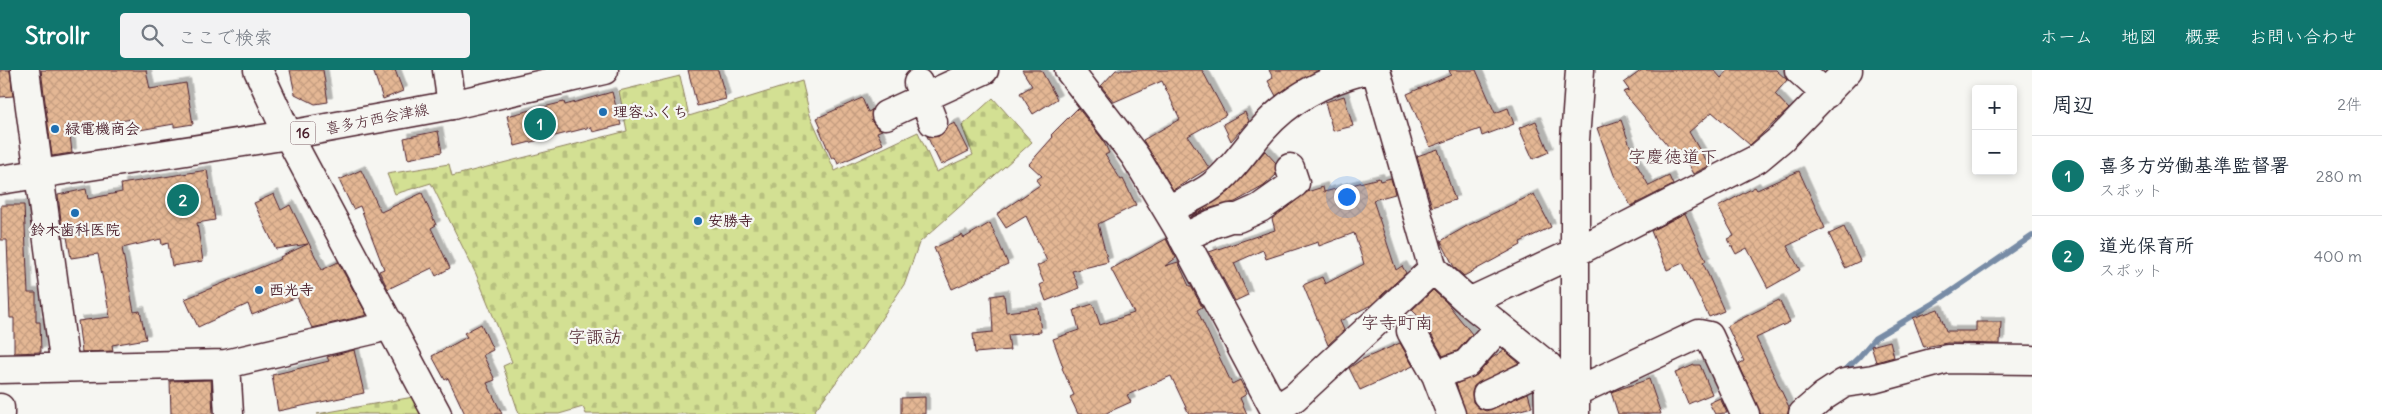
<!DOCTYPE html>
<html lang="ja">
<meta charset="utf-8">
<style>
:root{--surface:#fff;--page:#f2f2f3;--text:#1f2937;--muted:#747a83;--line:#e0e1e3;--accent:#0f766e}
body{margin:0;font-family:Delius,"Klee One",sans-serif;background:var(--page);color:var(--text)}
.controls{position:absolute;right:15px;top:15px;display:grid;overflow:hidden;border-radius:5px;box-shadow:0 2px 8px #0003}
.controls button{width:45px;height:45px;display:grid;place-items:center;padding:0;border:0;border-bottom:1px solid var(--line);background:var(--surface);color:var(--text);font:25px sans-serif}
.you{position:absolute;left:1346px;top:126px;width:18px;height:18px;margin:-12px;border:4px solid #fff;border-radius:50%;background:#1a73e8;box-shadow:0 0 0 8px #1a73e833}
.badge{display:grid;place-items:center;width:32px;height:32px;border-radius:50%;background:var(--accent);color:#fff;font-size:16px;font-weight:700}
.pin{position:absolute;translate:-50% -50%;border:2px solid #fff;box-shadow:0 1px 5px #0006}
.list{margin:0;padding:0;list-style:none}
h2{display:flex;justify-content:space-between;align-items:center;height:65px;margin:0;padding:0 20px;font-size:21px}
h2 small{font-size:16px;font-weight:400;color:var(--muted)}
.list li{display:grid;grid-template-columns:32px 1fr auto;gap:15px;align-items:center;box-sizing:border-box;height:80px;padding:0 20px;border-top:1px solid var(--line)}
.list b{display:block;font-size:19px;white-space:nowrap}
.list p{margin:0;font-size:16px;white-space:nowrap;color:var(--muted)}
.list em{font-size:16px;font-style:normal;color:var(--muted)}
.icon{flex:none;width:28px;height:28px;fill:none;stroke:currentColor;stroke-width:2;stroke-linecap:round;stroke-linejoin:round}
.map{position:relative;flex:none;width:2032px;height:344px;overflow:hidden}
header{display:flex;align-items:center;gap:30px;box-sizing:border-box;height:70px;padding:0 25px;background:var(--accent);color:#fff}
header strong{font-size:24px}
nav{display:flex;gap:28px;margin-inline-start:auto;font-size:18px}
.search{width:350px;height:45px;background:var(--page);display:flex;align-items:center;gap:12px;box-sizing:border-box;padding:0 18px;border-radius:5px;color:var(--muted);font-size:19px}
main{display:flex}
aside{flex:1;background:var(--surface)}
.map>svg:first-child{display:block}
</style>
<header>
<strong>Strollr</strong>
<div class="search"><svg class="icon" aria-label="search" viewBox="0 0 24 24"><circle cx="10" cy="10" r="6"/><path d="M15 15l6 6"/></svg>ここで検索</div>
<nav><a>ホーム</a><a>地図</a><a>概要</a><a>お問い合わせ</a></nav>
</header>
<main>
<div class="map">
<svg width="2032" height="344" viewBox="0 0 2032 344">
<defs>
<pattern id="cemetery-stones" width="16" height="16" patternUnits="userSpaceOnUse" patternTransform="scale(1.25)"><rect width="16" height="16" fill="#d3e093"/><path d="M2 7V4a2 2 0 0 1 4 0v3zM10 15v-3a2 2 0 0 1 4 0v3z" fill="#b7c07f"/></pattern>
<pattern id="building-cross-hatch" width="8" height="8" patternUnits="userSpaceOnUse" patternTransform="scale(1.25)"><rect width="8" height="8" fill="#e4b794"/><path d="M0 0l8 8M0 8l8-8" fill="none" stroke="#c59d80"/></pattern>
<filter id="shadow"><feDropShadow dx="4.5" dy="-4.5" stdDeviation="0" flood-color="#0004"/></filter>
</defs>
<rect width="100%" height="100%" fill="#f6f6f2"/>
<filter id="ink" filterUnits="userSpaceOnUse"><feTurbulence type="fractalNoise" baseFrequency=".02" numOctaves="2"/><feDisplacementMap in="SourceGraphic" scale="10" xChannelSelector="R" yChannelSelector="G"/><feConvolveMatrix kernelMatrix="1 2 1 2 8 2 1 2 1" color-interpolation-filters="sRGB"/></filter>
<g filter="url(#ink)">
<path fill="url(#cemetery-stones)" stroke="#8e805f" d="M680,6L689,46L802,11L810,45L835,101L918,62L936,102L973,85L962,56L993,28L1032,72L919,173L905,213L862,278L812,344H586L583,337L559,344H519L503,296L512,292L476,204L431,113L395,124L387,104L449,94L452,106L627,61L619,21Z
M419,326L427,344H317Z"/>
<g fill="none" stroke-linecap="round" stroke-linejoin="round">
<path stroke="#788ca6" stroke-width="5.5" d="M1841,304L1859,287L1875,268L1934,233L2032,166"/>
</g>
<path fill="url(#building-cross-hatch)" stroke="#4a1f2b" filter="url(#shadow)" d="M0,0H10L13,26L0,27Z
M41,0H146L150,19L186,13L193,54L174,57V54L134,61L132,49L96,55L97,62L70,65L72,83L52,86Z
M290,0H323L328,32L315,34L295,24Z
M373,0H395L403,21L383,29Z
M688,0H718L726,29L697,36Z
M1022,0H1041L1057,29L1033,44L1020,23L1032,16Z
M1116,0H1202L1226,45L1188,66L1209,98L1173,120L1143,70L1180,49L1162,11L1114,32L1101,16Z
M1269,0H1319L1276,26L1268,11L1273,8Z
M1449,0H1476L1495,43L1508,38L1514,54L1482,66L1480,59L1430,77L1407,24L1451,5Z
M1642,0H1714L1721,8L1728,0H1776L1787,10L1775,24L1789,39L1750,75L1712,42L1689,62L1709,96L1693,104L1680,80L1674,83L1623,22L1629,20L1624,13Z
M612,22L621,55L593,62L591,57L515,76L507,46L564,32L565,35Z
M1344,26L1353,56L1333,61L1325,32Z
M862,28L868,42L872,40V52L882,60L877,62L883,74L838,94L835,87L832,89L819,58L821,57L817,48Z
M1078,38L1103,70L1109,83L1105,85L1121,110L1123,109L1136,135L1098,154L1108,192L1072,201L1079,218L1046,231L1040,215L1044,213L1037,196L1047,191L1026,146L1006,158L997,144L1040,115L1036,110L1042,106L1029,94L1053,67L1051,65Z
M1245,42L1249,51L1231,71L1223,54Z
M1621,50L1637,95L1649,116L1669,106L1673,115L1631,136L1614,105L1597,58Z
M1536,51L1549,82L1533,89L1519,58Z
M955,53L969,81L941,95L927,66H939L948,56Z
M438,61L442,82L408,89L404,68Z
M1438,79L1455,130L1432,137L1417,86Z
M1265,81L1276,93V105L1264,116L1235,132L1207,139L1190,147L1229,122Z
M207,100L215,150L197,153L203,191L172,196L168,173L162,175L161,169L122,178L134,242L140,241L146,269L112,275L113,281L82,282L78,251L110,247L98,184L71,188L67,167H64L62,159L58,125L86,119L88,129L122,122L121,114Z
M361,100L381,142L422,123L436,155L431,158L450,198L436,206L432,198L388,219L379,201L384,199L360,136L353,139L339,110Z
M1799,101L1825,158L1787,176L1800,200L1768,218L1747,178L1736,184L1728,169L1734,166L1718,137L1755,117L1757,120Z
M1379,108L1380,111L1391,108L1395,124L1373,130L1396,200L1402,196L1406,203L1371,235L1340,251L1344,260L1328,275L1303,215L1322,207L1325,214L1364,194L1354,163L1319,176L1318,172L1266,189L1263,180L1234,193L1248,225L1235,231L1209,182L1275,160L1272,149L1307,122L1323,117L1324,122Z
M274,124L281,140L290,135L322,200L338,192L367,245L312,258L297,227L252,245L248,234L198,257L185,229L281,189L280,187L308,174L276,179L254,133Z
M1534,124L1551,157L1520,172L1521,175L1464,206L1454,197L1441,171L1467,156Z
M1,135H24L28,223H36V252H40L41,282L14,283V248H10L7,170H1Z
M1685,143L1706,191L1703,193L1724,241L1709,247L1683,193L1667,200L1651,161Z
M990,153L1008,194L952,219L934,178L962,165L964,168Z
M1844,157L1860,191L1845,198L1829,164Z
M1166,169L1176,188L1165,196L1178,192L1189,216H1191L1202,237L1197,240L1232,314L1240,310L1247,324L1240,328L1247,344H1189L1171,306L1127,325L1131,332L1104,344H1078L1070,327L1074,325L1062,298L1063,297L1053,269L1079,260L1074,240L1093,234L1100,255L1134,243L1111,199Z
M1433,220L1446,232L1472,264L1457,281L1443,286L1425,253L1412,240Z
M1004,224L1006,242L1038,238L1041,262L1008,265L1010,280L975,283L973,264L993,262L991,226Z
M1779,230L1790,252L1756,268L1789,337L1788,344H1760L1739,294L1744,291L1727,256Z
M1938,239L1946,261H1976V252H2001L2000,274L1947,273L1924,277L1913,248Z
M481,254L493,280L483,285L495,310L487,313L502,344H465L448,308L445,310L432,286L467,267L464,263Z
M1890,271L1894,287L1876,292L1871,276Z
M1400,273L1413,296L1360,320L1349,298L1361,290Z
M354,280L364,323L278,341L272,305L329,291L327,287Z
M1504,280L1519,293L1474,316L1472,323L1473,332L1479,338L1486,341L1528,323L1532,337L1505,344H1466L1456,314L1477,305L1492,288Z
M1694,295H1700L1712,324L1688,334L1675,303Z
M1649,309L1661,344H1618L1611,322Z
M211,310L213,344H171L170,311Z
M925,327V344H901V328Z
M1720,328L1727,343L1715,344L1709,333Z"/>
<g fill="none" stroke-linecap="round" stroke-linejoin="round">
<g stroke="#4a1f2b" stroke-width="31">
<path id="minor" d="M25,0L65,297
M258,0L288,65L437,344
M447,0L452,35
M1069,0L1135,86L1177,156L1277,344
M1376,0L1433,199L1469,232L1548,296L1549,344
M1799,0L1826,24
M918,13L933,52
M886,45L984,0
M1168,140C1182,132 1199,126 1212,116C1232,101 1246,78 1263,59C1289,29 1327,10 1365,0
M1183,168L1212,154L1230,148H1238L1260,138L1295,113L1290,98
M1469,232L1576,182L1757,89L1782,68L1848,0
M1411,261L1436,305L1451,344
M226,294L229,344
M0,299L226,294L376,259L390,253
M1436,305L1466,294L1499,257
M1575,322L1699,264L1709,266L1745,344
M1487,325L1548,296
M0,338V344
M1275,340L1295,327L1433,199
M1575,344V70L1580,0
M1803,344L1824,326L1844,313L1873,309L1947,289L2032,290"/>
</g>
<g stroke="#4a1f2b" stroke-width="31">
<path id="major" d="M0,110L288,65L452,35L604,0"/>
</g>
<use href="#minor" stroke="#f6f6f2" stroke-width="28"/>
<use href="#major" stroke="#f6f6f2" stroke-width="28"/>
</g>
</g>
<g fill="#1f6fb2" stroke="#f6f6f2" stroke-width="2">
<circle cx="603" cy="42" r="5"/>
<circle cx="55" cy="59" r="5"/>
<circle cx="75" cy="143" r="5"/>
<circle cx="698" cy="151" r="5"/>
<circle cx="259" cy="220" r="5"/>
</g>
<g text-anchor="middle" stroke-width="4.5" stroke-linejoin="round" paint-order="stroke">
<rect fill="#f6f6f2" stroke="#7e6067" stroke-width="1" x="290.5" y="51.5" width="25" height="23" rx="4"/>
<g font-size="14" font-weight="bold" fill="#4a1f2b">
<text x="303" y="68">16</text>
</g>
<g font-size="15" font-weight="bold" fill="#4a1f2b" stroke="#f6f6f2" text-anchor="start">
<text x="613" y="47">理容ふくち</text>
<text x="65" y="64">緑電機商会</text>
<text x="708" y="156">安勝寺</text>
<text x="75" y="165" text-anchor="middle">鈴木歯科医院</text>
<text x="269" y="225">西光寺</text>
</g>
<g font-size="15" fill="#4a1f2b" stroke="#f6f6f2">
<text transform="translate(377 49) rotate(-11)" y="5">喜多方西会津線</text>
</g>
<g font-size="18" fill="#4a1f2b" stroke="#f6f6f2">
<text x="1673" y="93">字慶徳道下</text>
<text x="1397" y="259">字寺町南</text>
<text x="595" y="273">字諏訪</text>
</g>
</g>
</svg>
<div class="controls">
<button>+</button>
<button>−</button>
</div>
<div class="you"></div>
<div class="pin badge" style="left:540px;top:54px">1</div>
<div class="pin badge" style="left:183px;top:130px">2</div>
</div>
<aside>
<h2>周辺<small>2件</small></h2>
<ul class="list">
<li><span class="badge">1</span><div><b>喜多方労働基準監督署</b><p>スポット</p></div><em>280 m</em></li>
<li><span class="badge">2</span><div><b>道光保育所</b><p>スポット</p></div><em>400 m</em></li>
</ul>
</aside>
</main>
